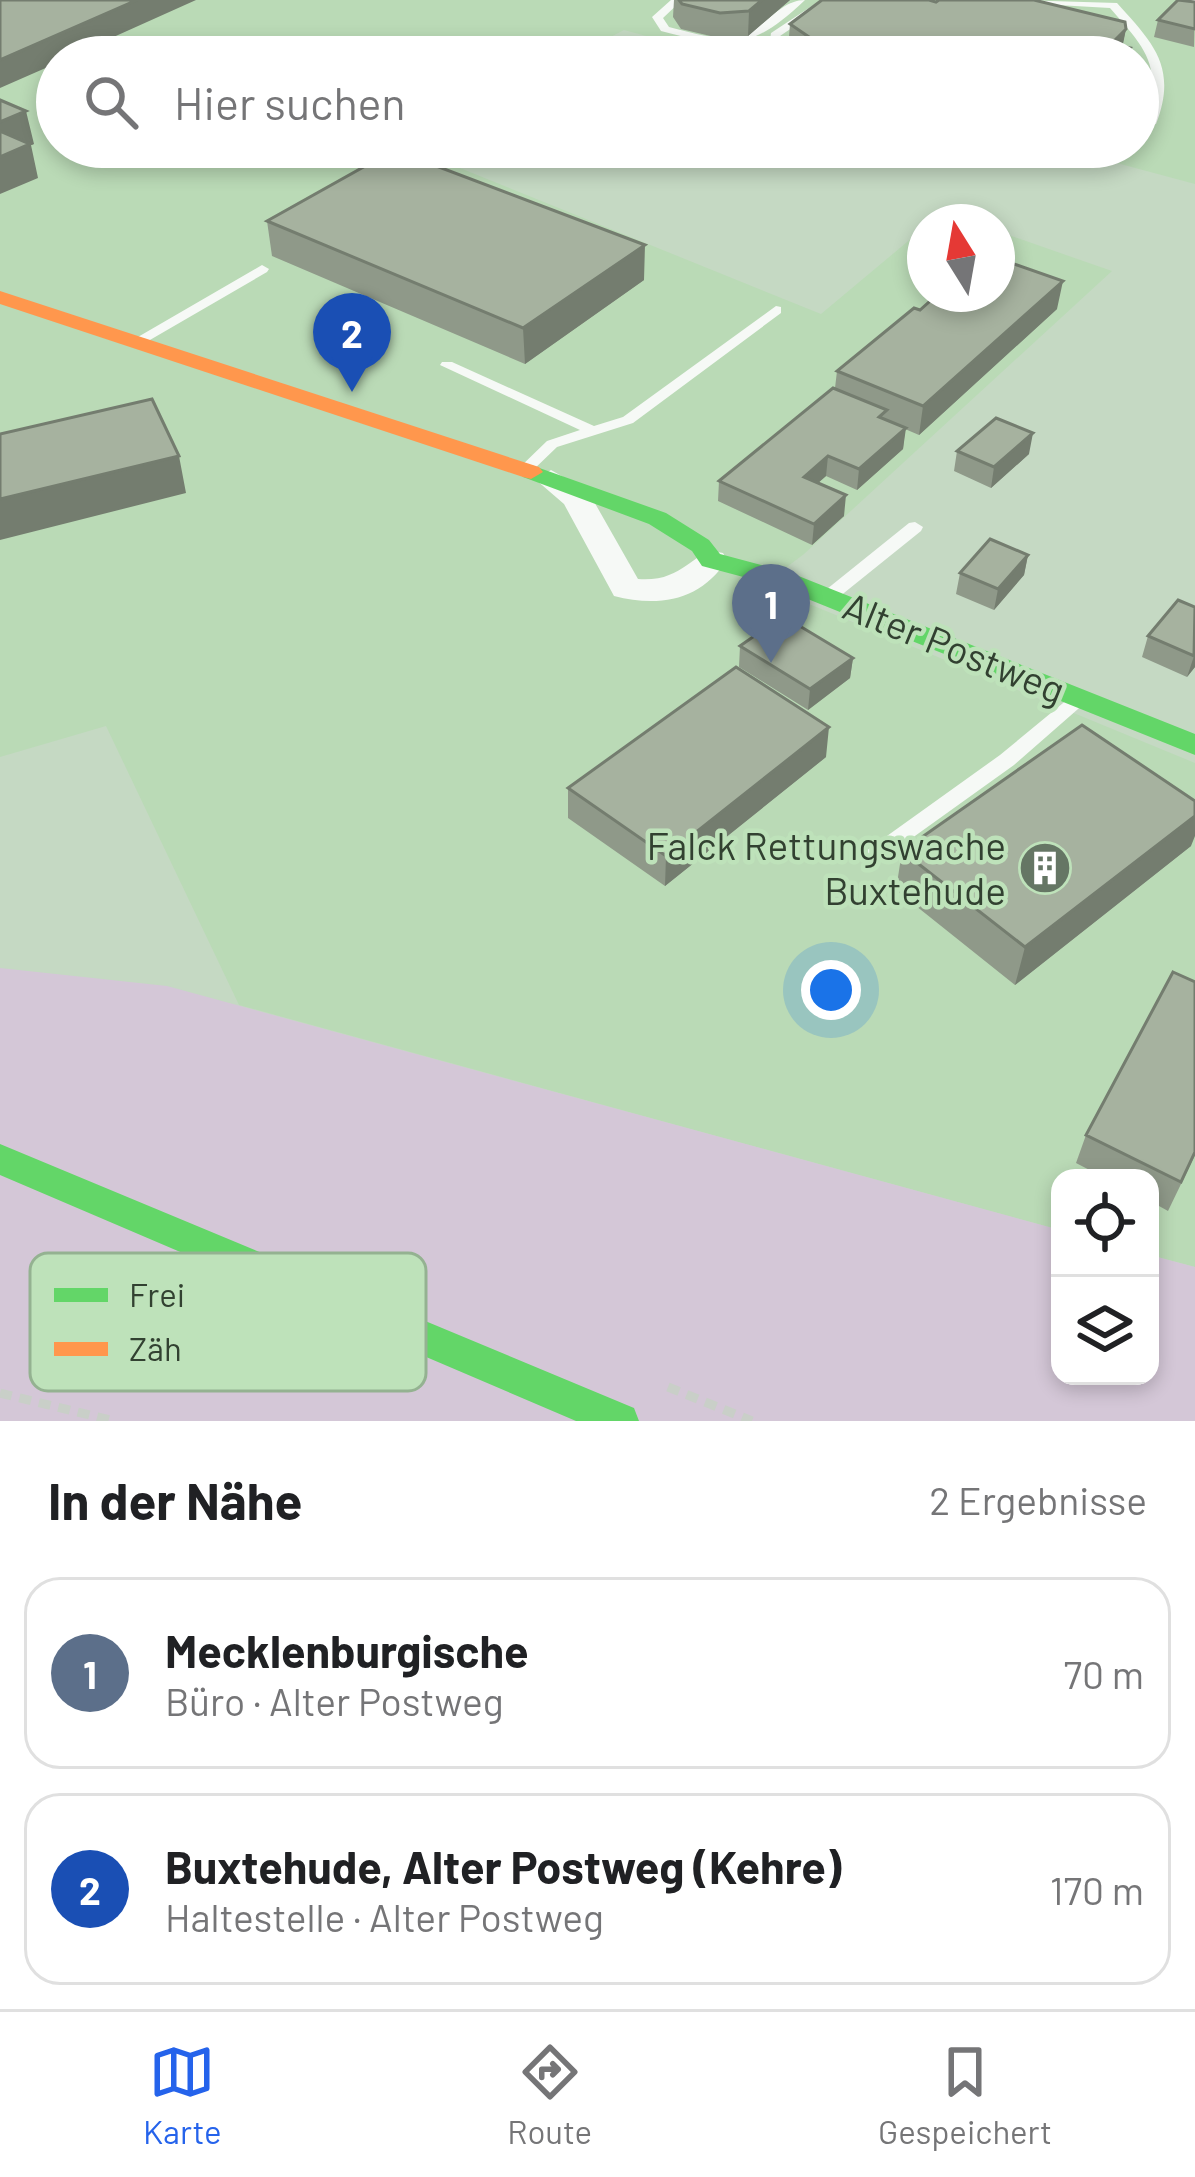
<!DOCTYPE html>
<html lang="de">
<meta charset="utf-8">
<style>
:root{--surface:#fff;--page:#f6f6f6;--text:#202124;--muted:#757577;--line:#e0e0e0;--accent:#2563eb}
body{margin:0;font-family:Barlow,sans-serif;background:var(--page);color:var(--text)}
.controls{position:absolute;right:36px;bottom:36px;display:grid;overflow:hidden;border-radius:24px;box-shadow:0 6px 18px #0003}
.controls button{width:108px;height:108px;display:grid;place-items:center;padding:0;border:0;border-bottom:3px solid var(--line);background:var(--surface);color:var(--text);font:60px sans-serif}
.compass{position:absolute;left:907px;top:204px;width:108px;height:108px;border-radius:50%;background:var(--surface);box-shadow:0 6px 18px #0003;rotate:349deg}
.you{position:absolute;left:831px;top:990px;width:42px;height:42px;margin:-30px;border:9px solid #fff;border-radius:50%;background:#1a73e8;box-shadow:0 0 0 18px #1a73e833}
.badge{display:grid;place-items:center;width:78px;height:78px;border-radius:50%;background:var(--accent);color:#fff;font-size:39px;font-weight:700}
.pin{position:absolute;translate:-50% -99px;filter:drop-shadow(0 3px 6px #0008)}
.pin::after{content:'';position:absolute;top:63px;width:42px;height:36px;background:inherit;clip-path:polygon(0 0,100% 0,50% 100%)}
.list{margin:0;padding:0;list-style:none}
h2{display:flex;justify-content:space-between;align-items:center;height:156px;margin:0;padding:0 48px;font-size:51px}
h2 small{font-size:39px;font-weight:400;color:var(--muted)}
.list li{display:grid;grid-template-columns:78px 1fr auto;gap:36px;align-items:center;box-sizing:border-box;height:192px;margin:0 24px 24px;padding:0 24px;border:3px solid var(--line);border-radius:36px}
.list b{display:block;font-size:45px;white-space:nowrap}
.list p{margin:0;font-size:39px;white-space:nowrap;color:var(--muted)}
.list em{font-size:39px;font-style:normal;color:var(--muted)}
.icon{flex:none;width:66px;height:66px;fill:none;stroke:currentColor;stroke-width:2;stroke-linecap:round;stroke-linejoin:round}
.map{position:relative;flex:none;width:1195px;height:1421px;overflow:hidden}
.search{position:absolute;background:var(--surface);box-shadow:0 6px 18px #0003;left:36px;right:36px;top:36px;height:132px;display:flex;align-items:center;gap:30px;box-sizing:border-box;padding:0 42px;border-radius:66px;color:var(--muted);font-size:45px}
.sheet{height:588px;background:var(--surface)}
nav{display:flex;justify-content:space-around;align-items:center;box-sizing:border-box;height:168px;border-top:3px solid var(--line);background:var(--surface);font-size:33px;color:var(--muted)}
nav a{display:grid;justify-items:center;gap:6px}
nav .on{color:var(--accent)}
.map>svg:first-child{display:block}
</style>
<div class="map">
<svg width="1195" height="1421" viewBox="0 0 1195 1421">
<rect width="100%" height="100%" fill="#c5d9c3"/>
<path fill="#badab6" d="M0,0H1195V184L1057,147H1138V57H724L624,30L572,57H57V147H408L821,314L925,227V294H997V231L1112,271L804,554L763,585L1195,763V1267L1150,1255V1178H1060V1230L239,1005L106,726L0,757Z"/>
<path fill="#d4c7d7" d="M0,968L167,986L1060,1230V1376H1150V1255L1195,1267V1421H0Z"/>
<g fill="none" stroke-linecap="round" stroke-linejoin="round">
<path stroke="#c9cfc8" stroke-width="9" stroke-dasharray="12 8" stroke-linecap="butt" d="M668,1387L752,1421
M0,1393L114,1421"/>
<path fill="#f6f9f6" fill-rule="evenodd" d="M671,0H682L663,18L669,27C690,32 715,41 737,37C763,31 779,0 805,0C751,51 730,49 661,31L652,17Z
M821,0H833L780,36L781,48L789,57H777L769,49L771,33Z
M1017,0L1117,3C1153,43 1178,67 1156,124L1138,130V122L1147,119C1162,64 1145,48 1110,8L1022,3Z
M262,265L269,269L267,272L143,344L138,345L131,341Z
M776,306L781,307V313L633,423L557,447L530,473L525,475L517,470L547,441L580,430L440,365L442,362H452L594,426L623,417Z
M915,522L923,527L921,531L834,601H822L820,597L822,593L909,523Z
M1080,692L1086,694L1089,698L1086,702L1014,765L880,861H866L863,856L866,851L1000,755L1074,694Z"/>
<path fill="#f6f9f6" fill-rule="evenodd" d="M1181,0H1195V7L1185,4Z
M551,470L588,491L638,579C687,583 693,545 723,553L727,560C701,600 660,608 614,596L564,504L535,479Z"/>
<path fill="#63d668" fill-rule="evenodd" d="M531,465L666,513L709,540L720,554L791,573L1195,734V755L773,585L702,566L692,551L649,524L523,477L519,472Z
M0,1144L634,1408L639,1421H576L0,1175Z"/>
<path fill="#ff974d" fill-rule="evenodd" d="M0,291L539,467L543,472L531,479L523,477L0,304Z"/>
</g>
<path fill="#8f9989" d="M674,0H790L748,36L719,38L681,29L673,17Z
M1195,2L1194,47L1154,37L1158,20Z
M790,24L1126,29L1122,46L1128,57H800L788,49Z
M267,221L644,280L525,364L272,256Z
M1057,309L919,435L905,429L903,449L857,490L826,476L818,483L844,516L812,545L718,501L719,481L835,388L837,371L920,310Z
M957,451L1029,454L991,488L954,471Z
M1028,555L1024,575L994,610L956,594L960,573Z
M1195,607V667L1187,677L1142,657L1148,636Z
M740,646L853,658L850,678L808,710L739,667Z
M826,757L665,886L568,818V788Z
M1191,846L1015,985L896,890L902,851Z
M1086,1135L1195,1155L1168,1211L1150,1201V1178H1105L1076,1163Z"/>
<path fill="#747d6f" d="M137,0H196L69,57H57V63L0,88V60Z
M762,0H790L748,36L749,11Z
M1126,29L1121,54L1111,44Z
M26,111L34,144L31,145L38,178L0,194V122Z
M645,245L644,280L525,364L523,328Z
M1063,281L1057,309L919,435L923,406Z
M906,428L903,449L857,490L859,469Z
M1033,433L1029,454L991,488L994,467Z
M179,456L186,493L0,540V499Z
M828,456L826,476L802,497L804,477Z
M846,495L844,516L812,545L814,524Z
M1028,555L1024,575L994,610L998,589Z
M1195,655V667L1187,677L1194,656Z
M853,658L850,678L808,710L810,689Z
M829,727L826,757L665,886L666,856Z
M1195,816V836L1191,846L1015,985L1025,947Z"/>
<path fill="#a6b29f" stroke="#747d6f" stroke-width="3" d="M0,0H137L0,60Z
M679,0H762L749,11L720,13L682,4Z
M822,0H929L936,2L939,0H1034L1125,22L1126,29L1111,44L1130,48L1121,57H887L812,39L790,24Z
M1178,0L1195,2V29L1158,20Z
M0,100L26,111L0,122Z
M0,131L30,144L0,157Z
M394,150L645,245L523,328L267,221Z
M997,258L1063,281L923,406L837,371L914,308L920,310L938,294H997Z
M833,388L887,410L879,417L906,428L859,469L828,456L804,477L846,495L814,524L719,481Z
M152,399L179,456L0,499V434Z
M996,418L1033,433L994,467L957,451Z
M990,539L1028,555L998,589L960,573Z
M1178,600L1195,607L1194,656L1148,636Z
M783,616L853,658L810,689L740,646Z
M736,667L829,727L666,856L568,788Z
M1082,725L1195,801V816L1025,947L902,851Z
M1173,972L1195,982V1152L1181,1182L1086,1135Z"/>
<defs>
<g id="building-disc" transform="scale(2.7)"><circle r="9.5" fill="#657664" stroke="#bee2ba"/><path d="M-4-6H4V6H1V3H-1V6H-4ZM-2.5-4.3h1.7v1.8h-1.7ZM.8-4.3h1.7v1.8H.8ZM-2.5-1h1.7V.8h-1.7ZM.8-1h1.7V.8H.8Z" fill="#fff"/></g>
</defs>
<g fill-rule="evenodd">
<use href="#building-disc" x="1045" y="868"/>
</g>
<g text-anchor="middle" stroke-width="9" stroke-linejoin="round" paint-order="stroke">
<g font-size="39" fill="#324131" stroke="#bee2ba">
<text transform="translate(954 648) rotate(22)" y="14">Alter Postweg</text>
</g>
<g font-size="39" fill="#324131" stroke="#bee2ba" text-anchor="end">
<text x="1006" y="860">Falck Rettungswache<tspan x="1006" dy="45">Buxtehude</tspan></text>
</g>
</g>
<rect x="30" y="1253" width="396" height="138" rx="18" fill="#bee2ba" stroke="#94b291" stroke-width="3"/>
<rect x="54" y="1288" width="54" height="14" fill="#63d668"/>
<rect x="54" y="1342" width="54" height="14" fill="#ff974d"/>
<g font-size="33" fill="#324131">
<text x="129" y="1307">Frei</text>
<text x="129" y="1361">Zäh</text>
</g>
</svg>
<div class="controls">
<button><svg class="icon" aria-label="locate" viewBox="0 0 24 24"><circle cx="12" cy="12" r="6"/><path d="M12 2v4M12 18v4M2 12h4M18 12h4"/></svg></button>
<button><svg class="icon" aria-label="layers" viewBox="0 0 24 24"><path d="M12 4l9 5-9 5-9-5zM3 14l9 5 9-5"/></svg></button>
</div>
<svg class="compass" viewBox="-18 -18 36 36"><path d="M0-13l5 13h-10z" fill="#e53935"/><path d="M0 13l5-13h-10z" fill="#757577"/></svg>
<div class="you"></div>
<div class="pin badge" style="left:771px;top:663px;background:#5c6f8a">1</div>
<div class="pin badge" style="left:352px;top:392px;background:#1a4fb4">2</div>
<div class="search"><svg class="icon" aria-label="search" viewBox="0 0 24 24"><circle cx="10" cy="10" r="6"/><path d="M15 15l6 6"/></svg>Hier suchen</div>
</div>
<section class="sheet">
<h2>In der Nähe<small>2 Ergebnisse</small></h2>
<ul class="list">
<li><span class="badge" style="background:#5c6f8a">1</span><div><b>Mecklenburgische</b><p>Büro · Alter Postweg</p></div><em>70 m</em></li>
<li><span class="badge" style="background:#1a4fb4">2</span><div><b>Buxtehude, Alter Postweg (Kehre)</b><p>Haltestelle · Alter Postweg</p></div><em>170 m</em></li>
</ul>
</section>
<nav>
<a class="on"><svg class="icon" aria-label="map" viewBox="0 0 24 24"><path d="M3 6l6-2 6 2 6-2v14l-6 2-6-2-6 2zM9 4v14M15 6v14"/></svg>Karte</a>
<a><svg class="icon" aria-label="directions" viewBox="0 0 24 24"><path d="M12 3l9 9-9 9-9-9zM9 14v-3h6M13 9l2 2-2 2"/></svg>Route</a>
<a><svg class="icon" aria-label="saved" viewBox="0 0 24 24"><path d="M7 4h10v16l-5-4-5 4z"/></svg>Gespeichert</a>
</nav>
